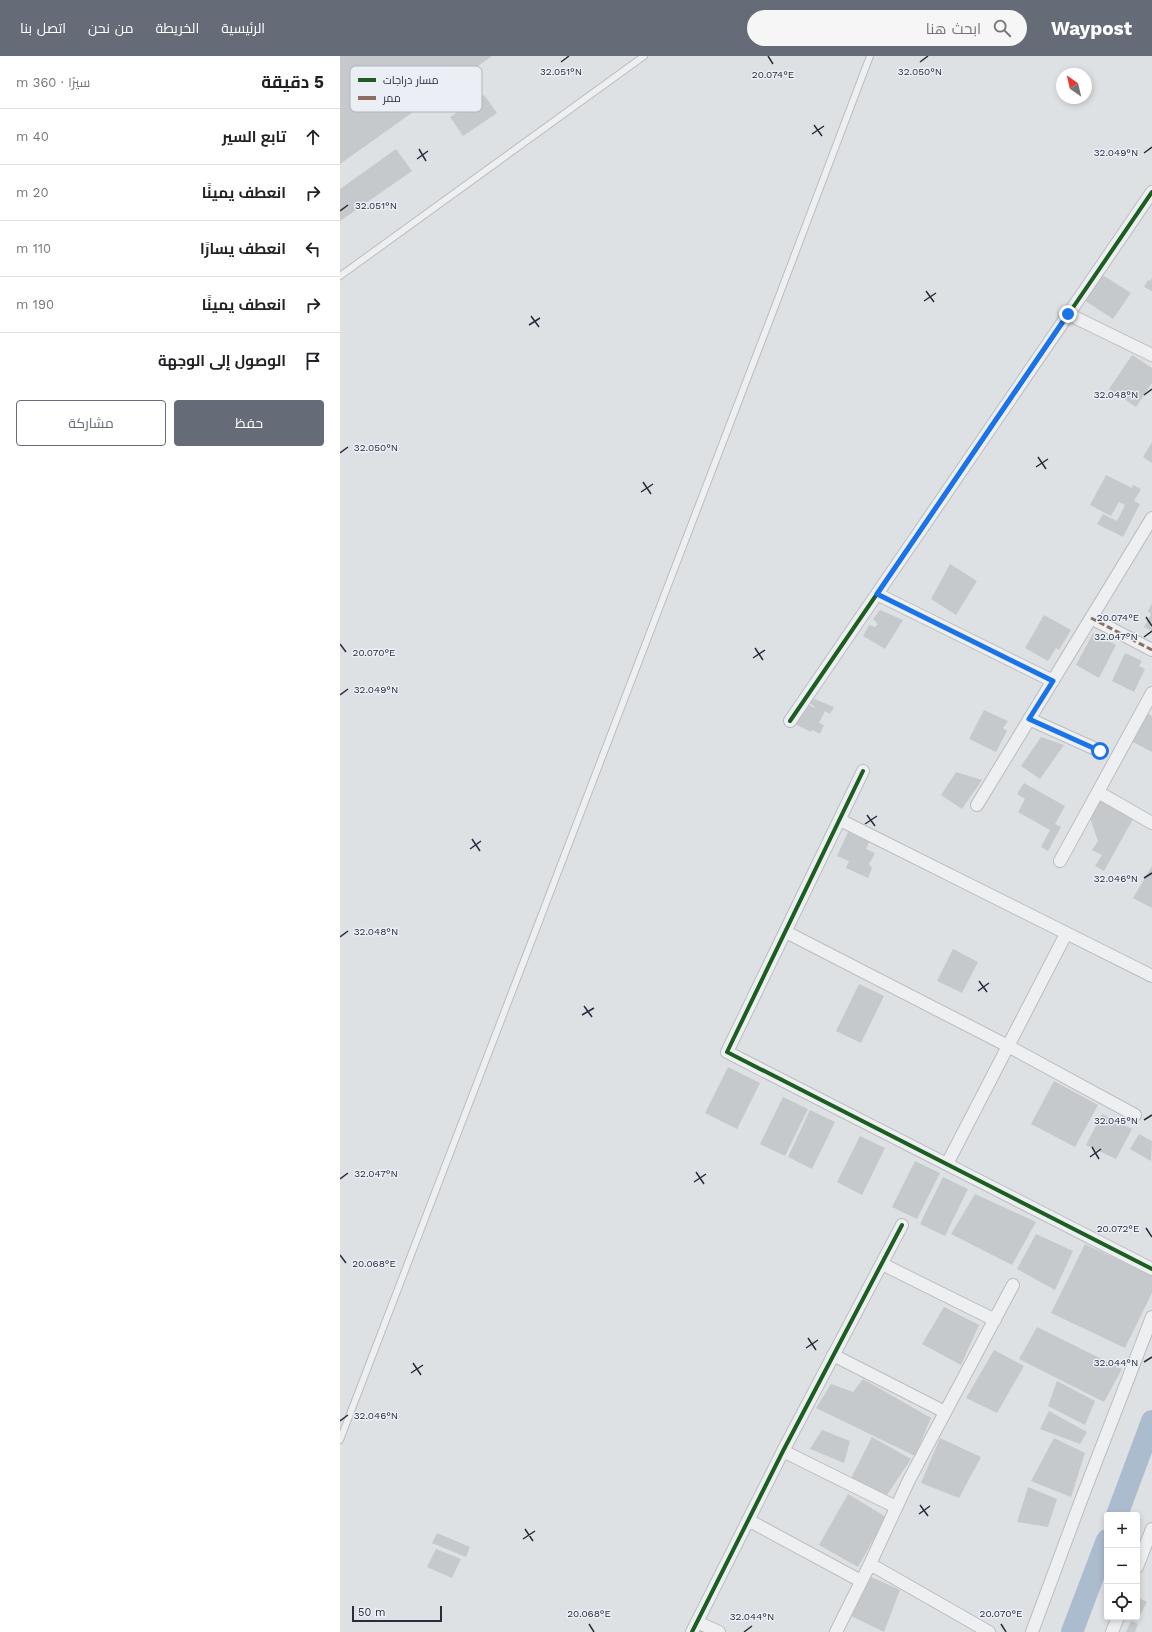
<!DOCTYPE html>
<html lang="ar">
<meta charset="utf-8">
<style>
:root{--surface:#fff;--page:#f6f6f6;--text:#202124;--muted:#757577;--line:#e0e0e0;--accent:#666c77}
body{margin:0;font-family:"Work Sans",Cairo,sans-serif;background:var(--page);color:var(--text);direction:rtl}
.controls{position:absolute;right:12px;bottom:12px;display:grid;overflow:hidden;border-radius:4px;box-shadow:0 2px 6px #0003}
.controls button{width:36px;height:36px;display:grid;place-items:center;padding:0;border:0;border-bottom:1px solid var(--line);background:var(--surface);color:var(--text);font:20px sans-serif}
.compass{position:absolute;left:716px;top:12px;width:36px;height:36px;border-radius:50%;background:var(--surface);box-shadow:0 2px 6px #0003;rotate:326deg}
.scale{position:absolute;left:12px;bottom:10px;width:90px;box-sizing:border-box;padding-left:4px;border:2px solid #262d3c;border-top:0;font-size:11px;line-height:14px;white-space:nowrap;color:#262d3c;-webkit-text-stroke:3px #ebeef4;paint-order:stroke}
.stop{position:absolute;width:12px;height:12px;margin:-9px;border:3px solid #1a73e8;border-radius:50%;background:#fff}
.stop.end{background:#1a73e8;border-color:#fff;box-shadow:0 1px 4px #0008}
.list{margin:0;padding:0;list-style:none}
h2{display:flex;justify-content:space-between;align-items:center;height:52px;margin:0;padding:0 16px;font-size:17px}
h2 small{font-size:13px;font-weight:400;color:var(--muted)}
.list li{display:grid;grid-template-columns:26px 1fr auto;gap:12px;align-items:center;box-sizing:border-box;height:56px;padding:0 16px;border-top:1px solid var(--line)}
.list b{display:block;font-size:15px;white-space:nowrap}
.list em{font-size:13px;font-style:normal;color:var(--muted)}
.actions{display:flex;gap:8px;padding:12px 16px}
.actions a{flex:1;padding:9px 0;border:1px solid var(--accent);border-radius:4px;text-align:center;font-size:14px;color:var(--accent)}
.actions .main{background:var(--accent);color:#fff}
.icon{flex:none;width:22px;height:22px;fill:none;stroke:currentColor;stroke-width:2;stroke-linecap:round;stroke-linejoin:round}
.map{position:relative;flex:none;width:812px;height:1576px;overflow:hidden;direction:ltr}
header{display:flex;align-items:center;gap:24px;box-sizing:border-box;height:56px;padding:0 20px;background:var(--accent);color:#fff}
header strong{font-size:19px}
nav{display:flex;gap:22px;margin-inline-start:auto;font-size:14px}
.search{width:280px;height:36px;background:var(--page);display:flex;align-items:center;gap:10px;box-sizing:border-box;padding:0 14px;border-radius:22px;color:var(--muted);font-size:15px}
main{display:flex}
aside{flex:1;background:var(--surface)}
.map>svg:first-child{display:block}
</style>
<header>
<strong>Waypost</strong>
<div class="search"><svg class="icon" aria-label="search" viewBox="0 0 24 24"><circle cx="10" cy="10" r="6"/><path d="M15 15l6 6"/></svg>ابحث هنا</div>
<nav><a>الرئيسية</a><a>الخريطة</a><a>من نحن</a><a>اتصل بنا</a></nav>
</header>
<main>
<div class="map">
<svg width="812" height="1576" viewBox="0 0 812 1576">
<rect width="100%" height="100%" fill="#dee1e4"/>
<g fill="none" stroke-linecap="round" stroke-linejoin="round">
<path stroke="#acbccf" stroke-width="22" d="M777,1459L812,1365
M732,1576L767,1484"/>
</g>
<path fill="#c5c9cc" d="M0,0H152L0,108Z
M144,39L157,57L123,80L110,61Z
M56,93L72,115L0,165V133Z
M761,218L791,237L773,263L744,244Z
M812,222V235L804,231L808,224L810,225Z
M792,299L812,312V327L796,351L769,333Z
M812,386V407L803,401Z
M766,419L792,432L793,429L801,433L794,445L800,448L783,481L757,468L763,458L777,465L785,449L779,446L771,460L750,449Z
M610,508L637,525L616,559L591,543Z
M812,547V575L804,571L811,558L808,555Z
M540,554L563,564L545,593L523,580L529,569L535,571L538,568L533,563Z
M704,559L731,574L719,594L716,592L708,605L685,592Z
M753,577L776,589L759,622L736,609Z
M785,597L802,605L799,610L805,613L794,636L772,625Z
M472,642L494,651L490,658L485,655L479,667L484,669L480,678L472,674L471,676L455,668L461,657L463,659L466,653L463,651L465,647L475,652V651L470,647Z
M644,654L668,665L663,672L667,675L656,696L629,683Z
M806,657L812,660V696L791,685Z
M701,681L724,689L700,723L681,710Z
M616,716L642,724L622,753L601,739Z
M684,727L725,750L715,768L721,771L708,795L701,791L710,774L678,756L685,743L677,738Z
M760,745L793,763L764,815L755,810L762,799L752,794L758,785L750,762Z
M508,776L529,786L526,793L535,797L529,808L532,812L528,822L506,812L509,805L497,800Z
M812,810V852L793,842Z
M613,893L638,906L622,937L597,925Z
M519,928L544,940L521,987L496,975Z
M388,1011L420,1027L397,1073L365,1057Z
M714,1025L758,1049L735,1091L691,1068Z
M443,1041L468,1053L445,1100L420,1088Z
M470,1054L495,1066L472,1113L448,1101Z
M762,1058L792,1073L776,1103L746,1089Z
M799,1078L812,1085L811,1105L790,1093Z
M520,1080L545,1092L522,1139L497,1126Z
M575,1105L600,1117L577,1163L552,1151Z
M603,1121L628,1133L605,1180L580,1168Z
M635,1138L696,1166L672,1209L611,1178Z
M696,1178L733,1195L715,1234L677,1213Z
M745,1188L812,1220V1237L785,1292L711,1257Z
M604,1251L639,1269L621,1309L582,1288Z
M697,1271L782,1313L764,1346L679,1303Z
M654,1294L684,1310L657,1357L626,1342Z
M523,1323L591,1362L575,1400L476,1352L491,1328L513,1336Z
M717,1325L755,1345L745,1369L708,1350Z
M709,1355L747,1376L740,1388L700,1373Z
M482,1374L510,1385L504,1407L470,1393Z
M532,1381L571,1403L547,1439L511,1422Z
M600,1382L641,1401L619,1442L581,1427Z
M714,1382L745,1397L731,1441L691,1425Z
M688,1431L717,1443L708,1471L677,1466Z
M508,1438L546,1461L518,1511L479,1489Z
M97,1477L130,1491L126,1501L92,1487Z
M96,1493L121,1503L112,1522L87,1511Z
M531,1521L560,1534L544,1576L511,1560Z
M799,1542L807,1546L799,1561L797,1560V1546Z
M791,1565L798,1568L795,1576H786Z"/>
<g fill="none" stroke-linecap="round" stroke-linejoin="round">
<g stroke="#bbbdc0" stroke-width="8">
<path id="lane" d="M0,220L304,0
M0,1384L431,261L530,0"/>
</g>
<g stroke="#bbbdc0" stroke-width="14">
<path id="street" d="M728,258L812,299
M537,538L713,625
M751,562L812,594
M689,663L760,695
M450,665L812,136
M523,715L387,996L812,1213
M758,736L812,767
M637,749L812,462
M500,764L812,920
M720,805L812,637
M446,876L668,990L795,1059
M607,1108L726,878
M542,1208L655,1264
M493,1299L605,1356
M443,1395L556,1451
M408,1464L521,1525
M797,1511L812,1473
M357,1566L379,1576
M352,1576L443,1395L562,1169
M496,1576L530,1508
M649,1576L530,1508L569,1424L673,1229
M692,1576L740,1447L812,1261
M772,1576L778,1561"/>
</g>
<use href="#lane" stroke="#edeff0" stroke-width="6"/>
<use href="#street" stroke="#edeff0" stroke-width="12"/>
<path stroke="#8d6e63" stroke-width="3" stroke-dasharray="6 3" stroke-linecap="butt" d="M751,562L812,594
M689,663L760,695"/>
<g stroke="#ebeef4" stroke-width="6">
<path id="cycleway" d="M450,665L812,136
M523,715L387,996L812,1213
M352,1576L443,1395L562,1169"/>
</g>
<use href="#cycleway" stroke="#1b5e20" stroke-width="4"/>
</g>
<g fill="none" stroke-linecap="round" stroke-linejoin="round">
<path stroke="#1a73e8" stroke-width="5" d="M728,258L537,538L713,625L689,663L760,695"/>
</g>
<path fill="none" stroke="#262d3c" stroke-width="1.5" d="M428,0L433,8M221,6L229,0M580,6L588,0M474,69L482,80M472,78L484,70M79,93L86,105M804,97L812,91M77,103L88,95M0,155L8,149M586,235L594,246M584,245L596,237M191,260L199,271M189,269L200,262M804,339L812,333M0,397L8,391M698,401L706,413M696,411L708,403M303,426L311,438M301,436L313,428M806,561L812,570M804,581L812,575M0,588L6,596M415,592L423,604M413,602L425,594M0,639L8,633M527,759L535,770M525,768L537,760M132,783L140,795M130,793L141,785M804,822L812,817M0,881L8,875M639,925L647,936M638,935L649,927M244,950L252,961M242,959L254,952M804,1064L812,1059M752,1091L759,1103M750,1101L761,1093M356,1116L364,1128M0,1123L8,1117M354,1126L366,1118M806,1172L812,1181M0,1199L6,1207M468,1282L476,1294M466,1292L478,1284M804,1306L812,1301M73,1307L81,1319M71,1317L83,1309M0,1365L8,1359M580,1449L588,1460M579,1458L590,1450M185,1473L193,1485M183,1483L195,1475M249,1568L254,1576M661,1568L666,1576M404,1576L412,1570"/>
<rect x="10" y="10" width="132" height="46" rx="6" fill="#ebeef4" stroke="#b0b4bd" stroke-width="1"/>
<rect x="18" y="22" width="18" height="4" fill="#1b5e20"/>
<rect x="18" y="40" width="18" height="4" fill="#8d6e63"/>
<g font-size="11" fill="#262d3c">
<text x="43" y="28">مسار دراجات</text>
<text x="43" y="46">ممر</text>
</g>
<g font-size="10" text-anchor="middle" fill="#262d3c" stroke="#ebeef4" stroke-width="3" stroke-linejoin="round" paint-order="stroke">
<text x="221" y="19">32.051°N</text>
<text x="580" y="19">32.050°N</text>
<text x="433" y="22">20.074°E</text>
<text x="776" y="100">32.049°N</text>
<text x="36" y="153">32.051°N</text>
<text x="776" y="342">32.048°N</text>
<text x="36" y="395">32.050°N</text>
<text x="778" y="565">20.074°E</text>
<text x="776" y="584">32.047°N</text>
<text x="34" y="600">20.070°E</text>
<text x="36" y="637">32.049°N</text>
<text x="776" y="826">32.046°N</text>
<text x="36" y="879">32.048°N</text>
<text x="776" y="1068">32.045°N</text>
<text x="36" y="1121">32.047°N</text>
<text x="778" y="1176">20.072°E</text>
<text x="34" y="1211">20.068°E</text>
<text x="776" y="1310">32.044°N</text>
<text x="36" y="1363">32.046°N</text>
<text x="249" y="1561">20.068°E</text>
<text x="661" y="1561">20.070°E</text>
<text x="412" y="1564">32.044°N</text>
</g>
</svg>
<div class="controls">
<button>+</button>
<button>−</button>
<button><svg class="icon" aria-label="locate" viewBox="0 0 24 24"><circle cx="12" cy="12" r="6"/><path d="M12 2v4M12 18v4M2 12h4M18 12h4"/></svg></button>
</div>
<svg class="compass" viewBox="-18 -18 36 36"><path d="M0-13l5 13h-10z" fill="#e53935"/><path d="M0 13l5-13h-10z" fill="#757577"/></svg>
<div class="scale">50 m</div>
<div class="stop" style="left:760px;top:695px"></div>
<div class="stop end" style="left:728px;top:258px"></div>
</div>
<aside>
<h2>5 دقيقة<small>سيرًا · 360 m</small></h2>
<ul class="list">
<li><svg class="icon" aria-label="ahead" viewBox="0 0 24 24"><path d="M12 20V5M6 11l6-6 6 6"/></svg><div><b>تابع السير</b></div><em>40 m</em></li>
<li><svg class="icon" aria-label="right" viewBox="0 0 24 24"><path d="M7 20v-9h11M14 6l5 5-5 5"/></svg><div><b>انعطف يمينًا</b></div><em>20 m</em></li>
<li><svg class="icon" aria-label="left" viewBox="0 0 24 24"><path d="M17 20v-9H6M10 6l-5 5 5 5"/></svg><div><b>انعطف يسارًا</b></div><em>110 m</em></li>
<li><svg class="icon" aria-label="right" viewBox="0 0 24 24"><path d="M7 20v-9h11M14 6l5 5-5 5"/></svg><div><b>انعطف يمينًا</b></div><em>190 m</em></li>
<li><svg class="icon" aria-label="arrive" viewBox="0 0 24 24"><path d="M6 21V4h12l-3 4 3 4H6"/></svg><div><b>الوصول إلى الوجهة</b></div></li>
</ul>
<div class="actions"><a class="main">حفظ</a><a>مشاركة</a></div>
</aside>
</main>
